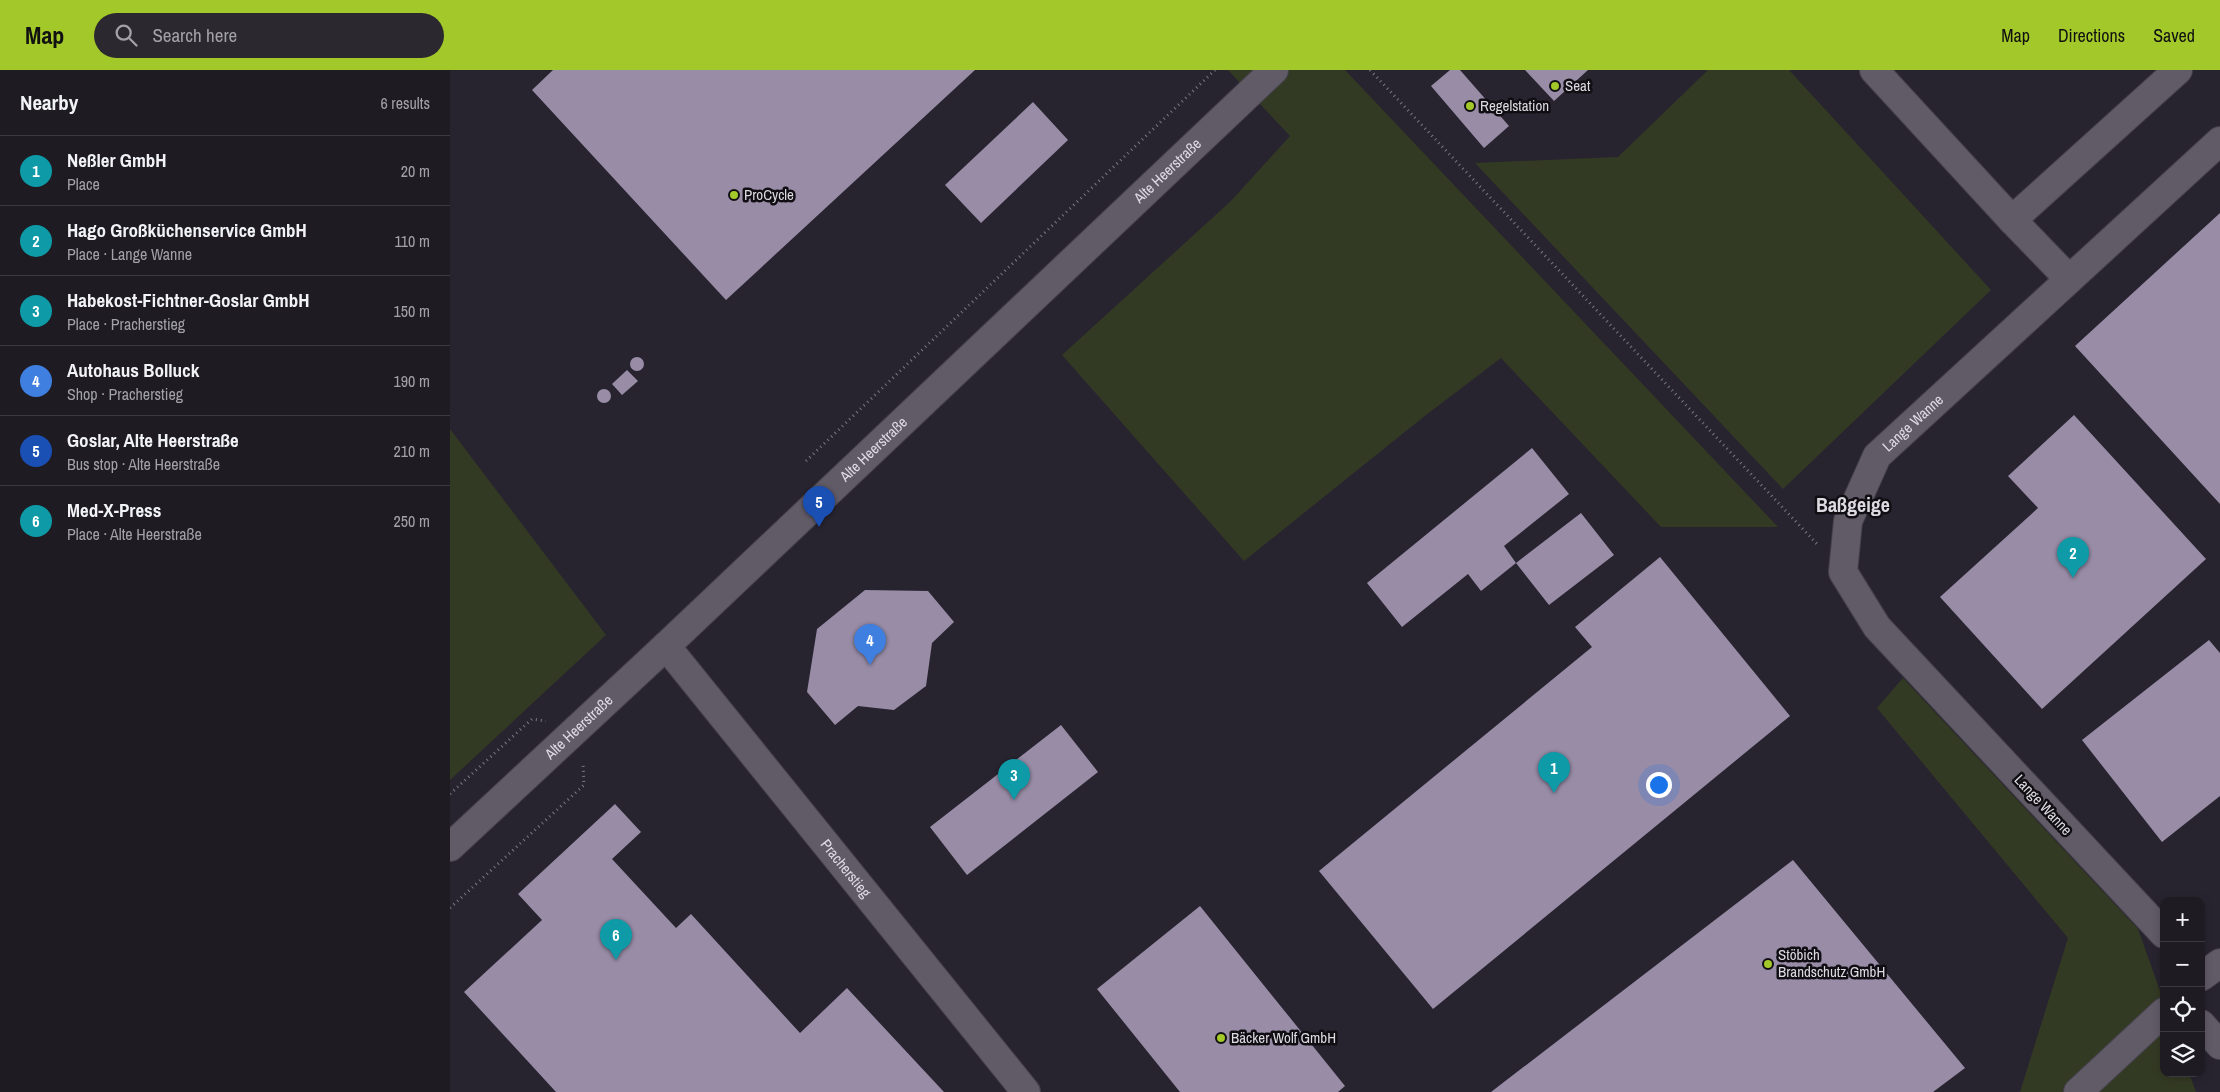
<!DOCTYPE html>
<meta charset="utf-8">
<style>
:root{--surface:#1e1b23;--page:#2b2830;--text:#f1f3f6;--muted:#a1a1a6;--line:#3c3941;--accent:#a2c929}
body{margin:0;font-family:"Archivo Narrow",sans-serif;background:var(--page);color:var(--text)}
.controls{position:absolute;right:15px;bottom:15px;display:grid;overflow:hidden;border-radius:10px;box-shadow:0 2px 8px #0003}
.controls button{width:45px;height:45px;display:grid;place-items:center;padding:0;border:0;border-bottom:1px solid var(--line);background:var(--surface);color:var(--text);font:25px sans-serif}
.you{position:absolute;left:1208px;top:714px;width:18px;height:18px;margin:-12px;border:4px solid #fff;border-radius:50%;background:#1a73e8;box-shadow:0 0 0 8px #1a73e833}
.badge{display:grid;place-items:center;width:32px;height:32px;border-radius:50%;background:var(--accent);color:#fff;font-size:16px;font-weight:700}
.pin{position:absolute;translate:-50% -41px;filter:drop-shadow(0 1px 2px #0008)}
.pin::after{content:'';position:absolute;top:26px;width:18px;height:15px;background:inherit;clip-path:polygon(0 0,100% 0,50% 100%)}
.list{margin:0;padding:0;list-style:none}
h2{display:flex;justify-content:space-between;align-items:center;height:65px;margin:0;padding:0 20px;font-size:21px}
h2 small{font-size:16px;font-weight:400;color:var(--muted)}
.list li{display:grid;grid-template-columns:32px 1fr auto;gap:15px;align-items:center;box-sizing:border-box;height:70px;padding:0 20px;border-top:1px solid var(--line)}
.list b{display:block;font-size:19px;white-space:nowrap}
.list p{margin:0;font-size:16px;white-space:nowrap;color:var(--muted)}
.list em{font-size:16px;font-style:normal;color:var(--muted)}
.icon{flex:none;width:28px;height:28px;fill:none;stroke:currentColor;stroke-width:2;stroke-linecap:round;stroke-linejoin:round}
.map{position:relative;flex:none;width:1770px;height:1022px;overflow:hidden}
header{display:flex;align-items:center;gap:30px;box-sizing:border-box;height:70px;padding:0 25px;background:var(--accent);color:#111}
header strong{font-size:24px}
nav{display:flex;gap:28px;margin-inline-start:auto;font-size:18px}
.search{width:350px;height:45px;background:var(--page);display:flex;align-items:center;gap:12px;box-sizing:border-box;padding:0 18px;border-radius:28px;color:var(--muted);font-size:19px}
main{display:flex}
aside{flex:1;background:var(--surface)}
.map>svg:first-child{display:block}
</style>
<header>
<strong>Map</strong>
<div class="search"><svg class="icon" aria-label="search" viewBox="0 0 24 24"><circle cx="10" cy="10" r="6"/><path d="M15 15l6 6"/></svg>Search here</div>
<nav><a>Map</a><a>Directions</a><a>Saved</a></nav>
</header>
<main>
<aside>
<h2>Nearby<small>6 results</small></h2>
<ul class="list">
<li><span class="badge" style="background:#0f9aa8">1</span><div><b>Neßler GmbH</b><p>Place</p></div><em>20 m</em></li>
<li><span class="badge" style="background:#0f9aa8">2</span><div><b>Hago Großküchenservice GmbH</b><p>Place · Lange Wanne</p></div><em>110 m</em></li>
<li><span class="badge" style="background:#0f9aa8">3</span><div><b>Habekost-Fichtner-Goslar GmbH</b><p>Place · Pracherstieg</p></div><em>150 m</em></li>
<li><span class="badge" style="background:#3f7fe0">4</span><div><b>Autohaus Bolluck</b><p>Shop · Pracherstieg</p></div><em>190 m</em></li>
<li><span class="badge" style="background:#1a4fb4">5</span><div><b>Goslar, Alte Heerstraße</b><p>Bus stop · Alte Heerstraße</p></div><em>210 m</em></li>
<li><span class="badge" style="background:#0f9aa8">6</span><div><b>Med-X-Press</b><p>Place · Alte Heerstraße</p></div><em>250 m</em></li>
</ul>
</aside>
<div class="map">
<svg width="1770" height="1022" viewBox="0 0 1770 1022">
<rect width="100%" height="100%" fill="#28242f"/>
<path fill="#333a24" d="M778,0H895L1328,457H1211L1051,288L976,345L794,491L612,285L781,131L840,66Z
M1258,0H1339L1541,220L1333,419L1025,93L1168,87Z
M0,359L156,565L0,710Z
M1453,608L1688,859L1714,932V1003H1739L1746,1022H1570L1618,868L1427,638Z"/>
<path fill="#988ca7" d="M103,0H525L276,230L82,20Z
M1000,0H1010L1059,56L1034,78L981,16Z
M1075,0H1138L1104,31Z
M583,32L618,70L531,153L495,115Z
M1770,143V434L1625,276Z
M180 294a7 7 0 1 1 14 0a7 7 0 1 1-14 0Z
M177,300L188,311L172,325L162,314Z
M147 326a7 7 0 1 1 14 0a7 7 0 1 1-14 0Z
M1624,345L1756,489L1592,639L1490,527L1588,438L1558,406Z
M1082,378L1119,424L1054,476L1066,493L1031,521L1018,504L952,557L917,513Z
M1131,443L1164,485L1099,535L1066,493Z
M1210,487L1340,646L983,939L869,801L1142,577L1125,557Z
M415,520L478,521L504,552L482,573L476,616L444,640L408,636L385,655L357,622L367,559Z
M1759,570L1770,583V726L1712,772L1632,670Z
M611,655L648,702L517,805L480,757Z
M165,734L191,762L162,789L226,858L241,844L350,963L397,918L494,1022H106L14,922L92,850L68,824Z
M1343,790L1515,998L1483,1022H1041Z
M750,836L895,1016L888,1022H730L647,919Z"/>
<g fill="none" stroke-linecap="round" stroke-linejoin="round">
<g stroke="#46424c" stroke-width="30">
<g id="minor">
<path d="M1424,0L1562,150"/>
<path d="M1619,209L1562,150L1728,0"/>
<path id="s1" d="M216,576L576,1022"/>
<path id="s2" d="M0,777L216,576L824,0"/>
<path id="s3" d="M1714,864L1427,557L1393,502L1398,451L1427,386L1770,71"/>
<path d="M1751,907L1770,893"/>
<path d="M1751,954L1770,975"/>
<path d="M1628,1022L1714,942"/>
</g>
</g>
<path stroke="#7b7881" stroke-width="3" stroke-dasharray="1 4" stroke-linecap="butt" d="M920,0L1367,474
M356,391L765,0
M0,724L82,649L96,651
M0,838L134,715L133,692"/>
<use href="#minor" stroke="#615b68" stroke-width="28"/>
</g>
<g fill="#a2c929" stroke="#100e13" stroke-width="2">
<circle cx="1105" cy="16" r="5"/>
<circle cx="1020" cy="36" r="5"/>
<circle cx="284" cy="125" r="5"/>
<circle cx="1318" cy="894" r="5"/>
<circle cx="771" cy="968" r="5"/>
</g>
<g text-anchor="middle" stroke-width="5" stroke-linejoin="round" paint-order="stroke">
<g font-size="15" fill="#dddae2" stroke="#100e13" text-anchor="start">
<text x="1115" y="21">Seat</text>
<text x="1030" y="41">Regelstation</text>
<text x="294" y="130">ProCycle</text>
<text x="1328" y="890">Stöbich<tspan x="1328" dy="17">Brandschutz GmbH</tspan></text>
<text x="781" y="973">Bäcker Wolf GmbH</text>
</g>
<g font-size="15" fill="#dddae2" stroke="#100e13">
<text dy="5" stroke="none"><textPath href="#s2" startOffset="986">Alte Heerstraße</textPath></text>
<text dy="5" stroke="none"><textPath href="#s3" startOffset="656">Lange Wanne</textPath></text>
<text dy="5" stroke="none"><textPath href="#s2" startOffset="581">Alte Heerstraße</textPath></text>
<text dy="5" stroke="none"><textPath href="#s2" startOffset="176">Alte Heerstraße</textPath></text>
<text transform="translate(1593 735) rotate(47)" y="5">Lange Wanne</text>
<text dy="5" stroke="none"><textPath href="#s1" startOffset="286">Pracherstieg</textPath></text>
</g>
<g font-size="20" font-weight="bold" fill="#dddae2" stroke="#100e13">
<text x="1403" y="442">Baßgeige</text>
</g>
</g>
</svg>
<div class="controls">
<button>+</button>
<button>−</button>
<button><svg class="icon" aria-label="locate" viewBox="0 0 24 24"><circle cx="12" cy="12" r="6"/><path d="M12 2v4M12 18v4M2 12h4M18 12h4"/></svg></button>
<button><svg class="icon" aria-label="layers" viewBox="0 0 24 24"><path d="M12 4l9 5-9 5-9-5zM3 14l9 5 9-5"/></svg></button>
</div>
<div class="you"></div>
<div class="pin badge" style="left:1104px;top:723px;background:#0f9aa8">1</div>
<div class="pin badge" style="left:1623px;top:508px;background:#0f9aa8">2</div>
<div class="pin badge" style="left:564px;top:730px;background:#0f9aa8">3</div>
<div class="pin badge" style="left:420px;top:595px;background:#3f7fe0">4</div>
<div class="pin badge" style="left:369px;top:457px;background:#1a4fb4">5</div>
<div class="pin badge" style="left:166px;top:890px;background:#0f9aa8">6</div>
</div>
</main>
